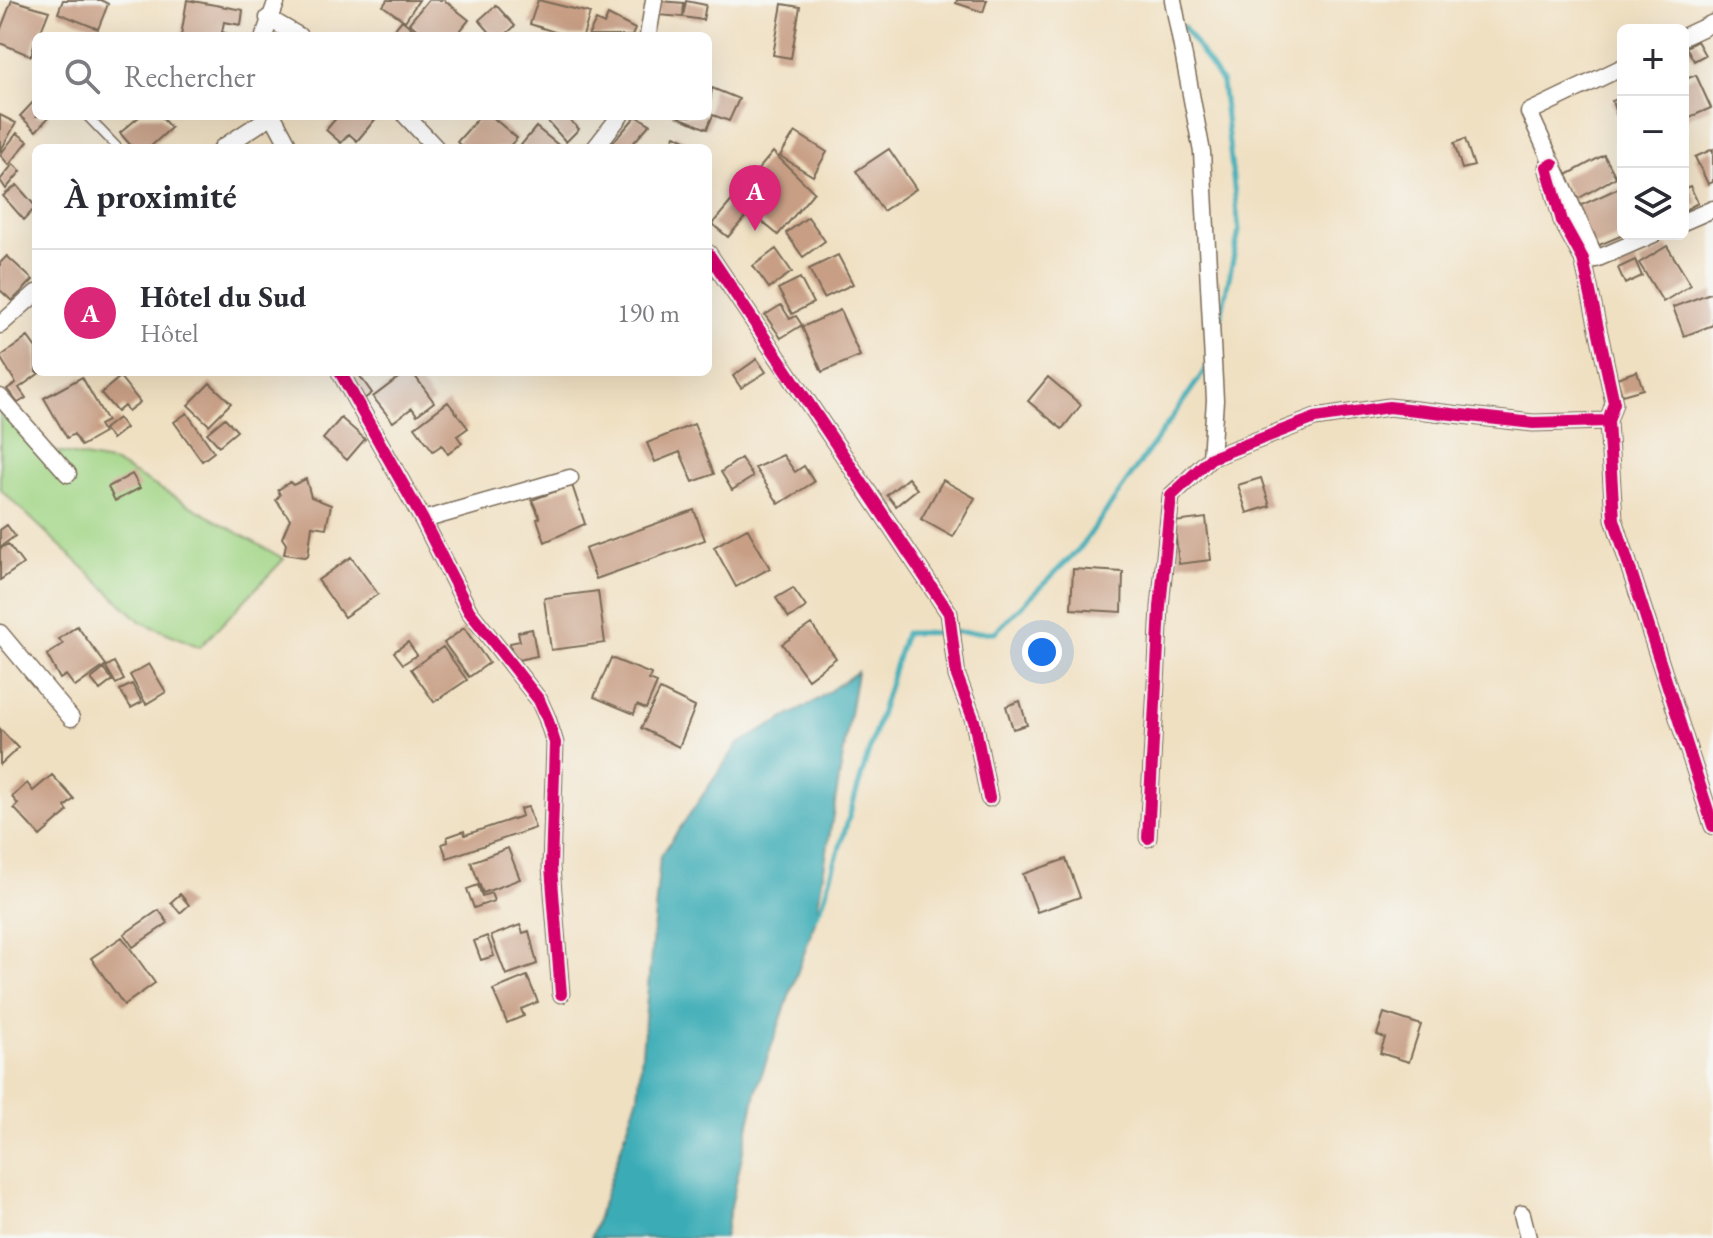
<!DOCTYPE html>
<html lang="fr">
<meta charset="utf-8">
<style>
:root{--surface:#fff;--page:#f2f2f3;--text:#2b2b33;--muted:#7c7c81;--line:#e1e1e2;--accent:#db2777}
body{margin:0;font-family:"EB Garamond",serif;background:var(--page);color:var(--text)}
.controls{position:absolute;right:24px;top:24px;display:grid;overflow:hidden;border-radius:12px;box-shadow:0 8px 32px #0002}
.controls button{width:72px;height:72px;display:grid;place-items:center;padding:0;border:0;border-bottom:2px solid var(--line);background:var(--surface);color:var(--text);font:40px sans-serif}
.you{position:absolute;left:1042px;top:652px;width:28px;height:28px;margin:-20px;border:6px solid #fff;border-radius:50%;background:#1a73e8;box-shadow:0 0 0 12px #1a73e833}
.badge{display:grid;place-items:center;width:52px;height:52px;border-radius:50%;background:var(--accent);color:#fff;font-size:26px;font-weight:700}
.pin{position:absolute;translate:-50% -66px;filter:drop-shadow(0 2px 4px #0008)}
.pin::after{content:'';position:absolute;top:42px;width:28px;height:24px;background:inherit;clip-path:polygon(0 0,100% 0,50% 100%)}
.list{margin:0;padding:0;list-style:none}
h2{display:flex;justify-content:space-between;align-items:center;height:104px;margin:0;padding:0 32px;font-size:34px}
h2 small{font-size:26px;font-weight:400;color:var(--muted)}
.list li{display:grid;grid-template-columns:52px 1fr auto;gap:24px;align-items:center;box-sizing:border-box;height:128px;padding:0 32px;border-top:2px solid var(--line)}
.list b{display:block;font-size:30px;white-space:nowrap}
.list p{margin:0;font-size:26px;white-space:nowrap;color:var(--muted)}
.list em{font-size:26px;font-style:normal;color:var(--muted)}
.icon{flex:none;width:44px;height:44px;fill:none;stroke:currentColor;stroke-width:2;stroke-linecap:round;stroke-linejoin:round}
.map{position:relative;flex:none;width:1713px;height:1238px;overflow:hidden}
.search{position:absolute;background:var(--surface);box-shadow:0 8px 32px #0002;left:32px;top:32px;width:680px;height:88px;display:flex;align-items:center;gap:20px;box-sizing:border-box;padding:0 28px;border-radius:12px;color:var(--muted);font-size:30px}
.panel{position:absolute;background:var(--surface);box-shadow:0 8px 32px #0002;left:32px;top:144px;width:680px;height:232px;border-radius:12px}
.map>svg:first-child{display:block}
</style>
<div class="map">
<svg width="1713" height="1238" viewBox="0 0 1713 1238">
<rect width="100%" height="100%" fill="#f6f6f2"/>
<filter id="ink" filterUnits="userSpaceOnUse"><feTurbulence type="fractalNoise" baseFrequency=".0125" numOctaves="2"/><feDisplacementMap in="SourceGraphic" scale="16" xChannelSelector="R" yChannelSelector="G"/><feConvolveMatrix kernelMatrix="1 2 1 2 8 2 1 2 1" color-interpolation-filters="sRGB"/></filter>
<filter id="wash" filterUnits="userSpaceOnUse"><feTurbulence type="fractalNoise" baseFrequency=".006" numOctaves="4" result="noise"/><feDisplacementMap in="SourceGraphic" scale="32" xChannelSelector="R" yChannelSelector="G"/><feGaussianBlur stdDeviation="1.8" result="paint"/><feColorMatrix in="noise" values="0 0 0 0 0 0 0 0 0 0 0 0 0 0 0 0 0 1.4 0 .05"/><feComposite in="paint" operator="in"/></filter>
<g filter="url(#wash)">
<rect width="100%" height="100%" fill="#f0e0c2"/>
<path fill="#a1d585" stroke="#6e8052" stroke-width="2" d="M0,398L53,451L115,463L284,559L200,647L141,622L0,489Z"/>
<path fill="#3bacb6" stroke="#3b6b6a" stroke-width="2" d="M857,672L815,922L757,1088L724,1238H591L638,1096L660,857L738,744L812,703Z"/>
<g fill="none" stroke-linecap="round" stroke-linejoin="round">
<path stroke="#3bacb6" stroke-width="5" d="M1184,27L1222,83L1239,231L1218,330
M813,920L823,902L905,633L995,632L1081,547L1208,366"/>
</g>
<g id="blocks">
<path fill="#c89f85" d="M12,0L49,11L39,36H36L31,56L0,43V31Z
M63,0H101L108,4L98,29L58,13Z
M187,0L243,10L241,25L224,22L222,32L235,36H181Z
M387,0H419L405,21L383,6Z
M428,0H444L469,20L456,36H425L409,23Z
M538,0L590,13L583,36H567L530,24Z
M957,0H987L983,12L956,3Z
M659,1L684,3L683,17L658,15Z
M686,1L706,5L703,20L683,17Z
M782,4L800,7L791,58L773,55Z
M496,5L515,26L504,36H493L479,20Z
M608,15L635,29L632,36H588L596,20L604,24Z
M402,20L421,36H389Z
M1697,41L1705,55L1694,61L1686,47Z
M1696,75L1711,108L1683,120V80Z
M712,88L739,99L729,121L713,115L707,129L676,116H708Z
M1623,97V121L1619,122L1612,101Z
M36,99V116H50L36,131L20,116Z
M0,115L16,123L0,152Z
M140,116H160L171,128L149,148H133L120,133Z
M338,116H378L357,141L349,134L341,143L326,130Z
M480,116H491L517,138L508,148H463L457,142Z
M543,116H566L579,129L566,142Z
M636,116L650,124L629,148H608Z
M536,127L562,148H525L521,145Z
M795,132L827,152L813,176L780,156Z
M17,133L28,141L9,165L0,155Z
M675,135L700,148H669Z
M1465,139L1474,166L1462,169L1454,143Z
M889,149L916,189L883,211L856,171Z
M1713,149V182L1708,184L1695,157Z
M773,152L814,192L778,235L759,219L768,208L759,201L728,237L712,224Z
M1604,155L1616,177L1574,201L1561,178Z
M13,164L21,171L6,189L0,180Z
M17,185L36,207L24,220L3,196Z
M1623,186V235L1592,248L1575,208Z
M1690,186L1698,203L1683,211V189Z
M808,217L825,241L803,257L786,233Z
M1667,246L1691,285L1663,302L1639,263Z
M776,249L792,272L769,288L753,266Z
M838,255L853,284L824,298L809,269Z
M7,256L33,280L12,301L0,290V263Z
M1635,260L1642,276L1625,284L1618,268Z
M800,278L813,303L792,314L778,289Z
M1713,292V325L1684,336L1673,307Z
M781,305L790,319L796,316L802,325L781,338L765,315Z
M840,310L860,356L822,372L802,327Z
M28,337L36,348V372H41L19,388L26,398L18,403L7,389L16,383L0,357Z
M757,359L766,372L741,388L733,376Z
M1637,371L1643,389L1622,395L1617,378Z
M357,372L372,393L364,399L349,377Z
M406,372H412L434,402L417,415L412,408L393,422L373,397Z
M82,377L107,421L99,425L104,433L81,446L74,434L67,438L44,398Z
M120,377L140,402L128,411L124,406L117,412L101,393Z
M1048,377L1081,405L1062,429L1028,401Z
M210,383L231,403L209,425L188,405Z
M448,402L468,428L457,436L462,443L448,454L442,445L433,451L415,427Z
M187,413L214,452L202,461L174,422Z
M118,418L126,428L112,439L104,429Z
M225,418L237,431L219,446L207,433Z
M341,418L365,439L347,460L323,439Z
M694,424L714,474L693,482L680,452L655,462L647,443Z
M783,455L795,472L804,466L814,482L779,504L755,468Z
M741,458L753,477L732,490L721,472Z
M132,474L140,488L115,501L108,487Z
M908,478L917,489L896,506L887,495Z
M1261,478L1270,506L1247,513L1238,485Z
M306,479L311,497L331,505L326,528L312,526L308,556L304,557L284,554L286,544L282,538L290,519L276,500L280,495L278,490L290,482L293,485Z
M943,480L975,498L953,537L921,519Z
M572,485L585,524L545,542L537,519L540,518L532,500Z
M694,510L705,540L596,579L585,549Z
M1206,518L1211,560L1179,564L1174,522Z
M7,525L15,536L0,547V530Z
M747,528L770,568L736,587L714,547Z
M8,544L23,564L0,580V549Z
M351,557L378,594L344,617L318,580Z
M1073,569L1123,572L1122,612L1071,609Z
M793,588L806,607L789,618L776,598Z
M598,591L605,643L551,650L544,598Z
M811,624L836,658L808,679L782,644Z
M77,626L106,665L75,687L66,675L60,679L47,655L63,644L59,639Z
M464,628L489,663L469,677L444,643Z
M532,629L537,656L513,661L510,643L520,641L518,632Z
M408,642L417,655L403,664L394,652Z
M443,647L467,680L434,702L411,669Z
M611,658L651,674L649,680L657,683L646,709L637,705L634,714L594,697Z
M114,662L124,680L116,684L106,667Z
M149,664L166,692L146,704L130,675Z
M104,669L113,680L100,690L91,679Z
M132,684L142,702L131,708L120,690Z
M660,690L695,707L679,747L641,728Z
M1020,701L1027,725L1013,729L1006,706Z
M0,729L18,748L0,765Z
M52,775L74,799L65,807L68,811L40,836L14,808L18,804L12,797L27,783L33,791Z
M528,807L535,828L447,858L442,844L448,842L447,837L464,831L465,835L522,816L520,809Z
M508,848L520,879L483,893L471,862Z
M1066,859L1080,897L1037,912L1023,874Z
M478,885L482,896L491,893L494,901L474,908L467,889Z
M180,894L189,905L180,913L171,902Z
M159,910L168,923L133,947L124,934Z
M520,925L523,933L529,931L537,964L506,975L491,936Z
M487,936L494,956L481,960L474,941Z
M122,937L155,983L124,1005L91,958Z
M527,976L538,1002L521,1009L524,1016L507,1023L493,990Z
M1384,1013L1421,1025L1409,1062L1380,1053L1385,1038L1377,1035Z"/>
</g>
</g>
<g filter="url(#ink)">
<use href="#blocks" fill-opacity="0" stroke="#7a6a57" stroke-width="2"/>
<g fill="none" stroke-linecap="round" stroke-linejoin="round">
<g stroke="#7a6a57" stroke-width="11">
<path id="service" d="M87,116L118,148"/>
</g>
<g stroke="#7a6a57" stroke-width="19">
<path id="minor" d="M1173,0L1202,152L1215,400L1211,458
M268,18L299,36
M264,36L277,0
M648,36L654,0
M1683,37L1713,23
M1623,67L1529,112L1596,259L1654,234
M273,116L290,148
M406,116L436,148
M222,148L271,116
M595,148L620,116
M1553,164L1547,167L1562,221L1583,259L1614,403L1608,421L1614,519L1713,826
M1683,222L1713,209
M708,253L949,613L957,676L974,721L989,798
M0,325L36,293
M340,372L423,520L469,611L539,700L547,718L555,743L551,867L561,994
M0,397L68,474
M423,520L570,478
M0,633L71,718
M1148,838L1160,607L1171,496L1211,458L1315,418L1389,407L1533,423L1608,421
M1522,1214L1528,1238"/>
</g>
<use href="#service" stroke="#fff" stroke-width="8"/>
<use href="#minor" stroke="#fff" stroke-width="16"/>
<g stroke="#f6f6f2" stroke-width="17">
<path id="cycleway" d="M1553,164L1547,167L1562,221L1583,259L1614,403L1608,421L1614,519L1713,826
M708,253L949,613L957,676L974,721L989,798
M340,372L423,520L469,611L539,700L547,718L555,743L551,867L561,994
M1148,838L1160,607L1171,496L1211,458L1315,418L1389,407L1533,423L1608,421"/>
</g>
<use href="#cycleway" stroke="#d6006c" stroke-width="12"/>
</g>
</g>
</svg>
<div class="controls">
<button>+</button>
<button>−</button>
<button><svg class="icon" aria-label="layers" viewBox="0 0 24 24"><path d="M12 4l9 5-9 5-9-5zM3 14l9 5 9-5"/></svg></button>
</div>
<div class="you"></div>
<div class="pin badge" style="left:755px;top:231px">A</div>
<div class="search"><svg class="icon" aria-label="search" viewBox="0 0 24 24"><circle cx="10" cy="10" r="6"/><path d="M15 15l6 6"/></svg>Rechercher</div>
<section class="panel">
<h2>À proximité<small></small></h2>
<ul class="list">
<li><span class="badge">A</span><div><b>Hôtel du Sud</b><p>Hôtel</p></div><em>190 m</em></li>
</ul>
</section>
</div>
